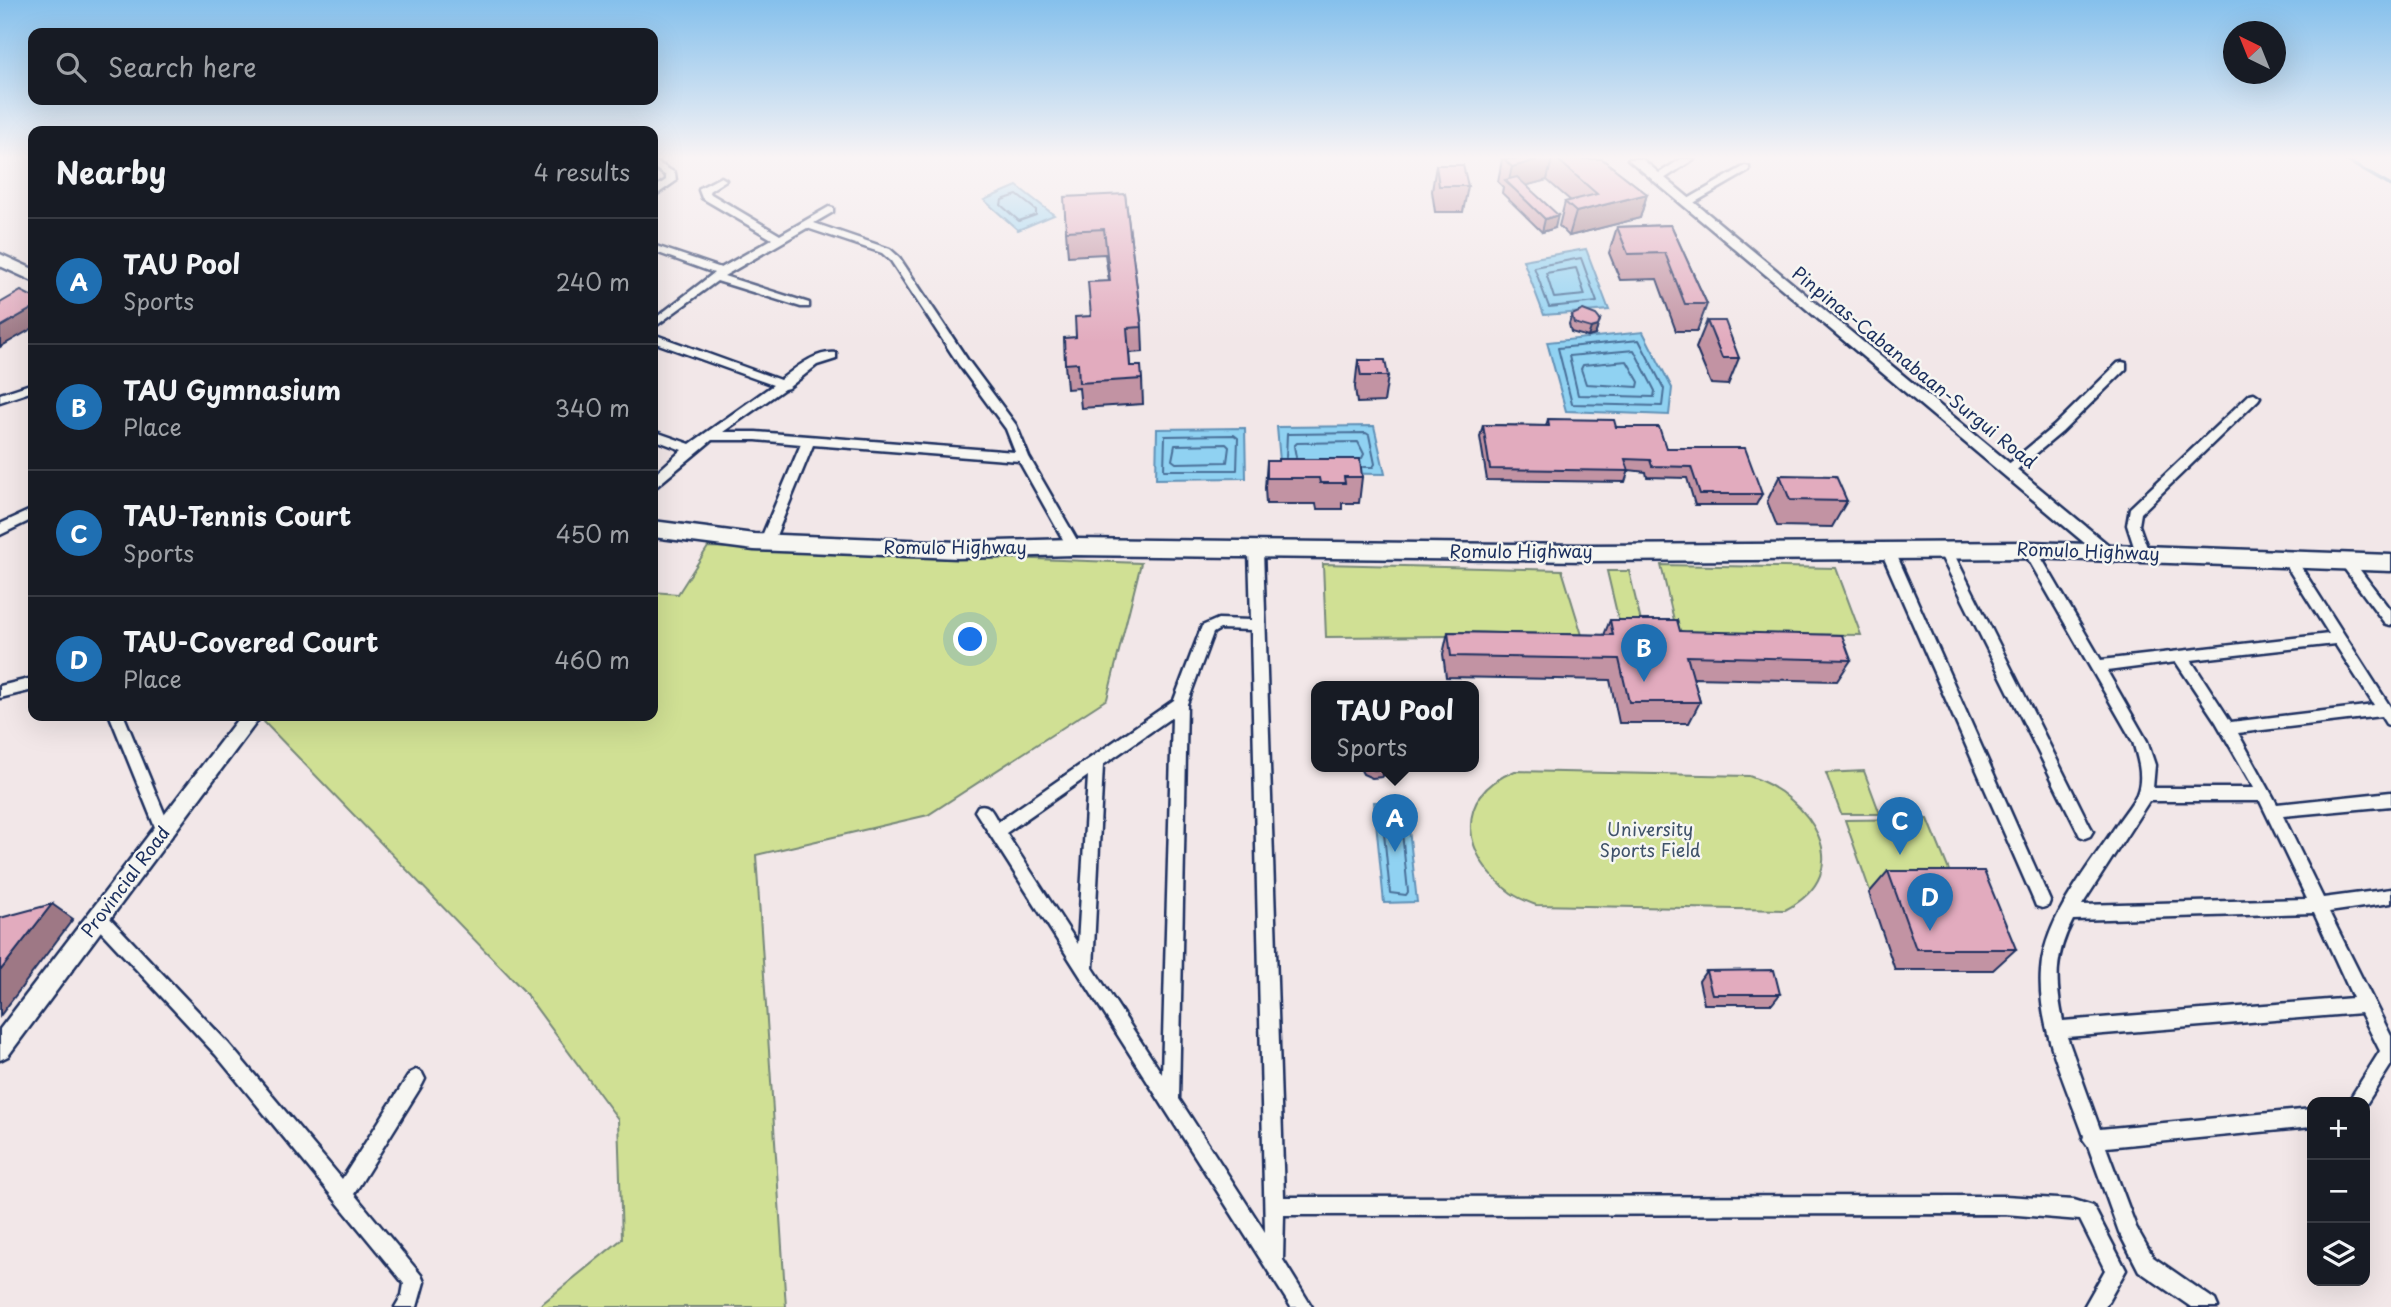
<!DOCTYPE html>
<meta charset="utf-8">
<style>
:root{--surface:#171b24;--page:#242831;--text:#f1f3f6;--muted:#9ea1a6;--line:#363941;--accent:#1f6fb2}
body{margin:0;font-family:"Playpen Sans",sans-serif;background:var(--page);color:var(--text)}
.controls{position:absolute;right:21px;bottom:21px;display:grid;overflow:hidden;border-radius:14px;box-shadow:0 7px 28px #0002}
.controls button{width:63px;height:63px;display:grid;place-items:center;padding:0;border:0;border-bottom:2px solid var(--line);background:var(--surface);color:var(--text);font:35px sans-serif}
.compass{position:absolute;left:2223px;top:21px;width:63px;height:63px;border-radius:50%;background:var(--surface);box-shadow:0 7px 28px #0002;rotate:317deg}
.you{position:absolute;left:971px;top:640px;width:24px;height:24px;margin:-18px;border:5px solid #fff;border-radius:50%;background:#1a73e8;box-shadow:0 0 0 10px #1a73e833}
.badge{display:grid;place-items:center;width:46px;height:46px;border-radius:50%;background:var(--accent);color:#fff;font-size:23px;font-weight:700}
.pin{position:absolute;translate:-50% -58px;filter:drop-shadow(0 2px 4px #0008)}
.pin::after{content:'';position:absolute;top:37px;width:24px;height:21px;background:inherit;clip-path:polygon(0 0,100% 0,50% 100%)}
.popup{position:absolute;left:1311px;top:681px;width:168px;height:91px;box-sizing:border-box;display:grid;place-content:center;border-radius:14px;background:var(--surface);filter:drop-shadow(0 2px 5px #0005);font-size:23px;white-space:nowrap;color:var(--muted)}
.popup b{font-size:26px;color:var(--text)}
.popup::after{content:'';position:absolute;left:50%;top:100%;margin-left:-14px;border:14px solid transparent;border-top-color:var(--surface)}
.list{margin:0;padding:0;list-style:none}
h2{display:flex;justify-content:space-between;align-items:center;height:91px;margin:0;padding:0 28px;font-size:30px}
h2 small{font-size:23px;font-weight:400;color:var(--muted)}
.list li{display:grid;grid-template-columns:46px 1fr auto;gap:21px;align-items:center;box-sizing:border-box;height:126px;padding:0 28px;border-top:2px solid var(--line)}
.list b{display:block;font-size:26px;white-space:nowrap}
.list p{margin:0;font-size:23px;white-space:nowrap;color:var(--muted)}
.list em{font-size:23px;font-style:normal;color:var(--muted)}
.icon{flex:none;width:38px;height:38px;fill:none;stroke:currentColor;stroke-width:2;stroke-linecap:round;stroke-linejoin:round}
.map{position:relative;flex:none;width:2391px;height:1307px;overflow:hidden}
.search{position:absolute;background:var(--surface);box-shadow:0 7px 28px #0002;left:28px;top:28px;width:630px;height:77px;display:flex;align-items:center;gap:18px;box-sizing:border-box;padding:0 24px;border-radius:14px;color:var(--muted);font-size:26px}
.panel{position:absolute;background:var(--surface);box-shadow:0 7px 28px #0002;left:28px;top:126px;width:630px;height:595px;border-radius:14px}
.map>svg:first-child{display:block}
</style>
<div class="map">
<svg width="2391" height="1307" viewBox="0 0 2391 1307">
<rect width="100%" height="100%" fill="#f2e7e8"/>
<filter id="ink" filterUnits="userSpaceOnUse"><feTurbulence type="fractalNoise" baseFrequency=".0143" numOctaves="2"/><feDisplacementMap in="SourceGraphic" scale="14" xChannelSelector="R" yChannelSelector="G"/><feConvolveMatrix kernelMatrix="1 2 1 2 8 2 1 2 1" color-interpolation-filters="sRGB"/></filter>
<g filter="url(#ink)">
<path fill="#d0e094" stroke="#768879" stroke-width="2" d="M708,547L1141,563L1107,699L928,815L756,855L786,1307H538L622,1239L618,1119L523,990L264,722L269,716H653V592L678,594Z
M1323,564L1562,570L1582,635L1326,637Z
M1661,565L1836,568L1861,635L1677,633Z
M1607,571H1629L1642,626H1620Z
M1515,771L1749,776C1810,796 1861,871 1785,910L1536,905C1528,902 1518,898 1511,893C1463,858 1451,796 1515,771Z
M1864,771L1880,814H1841L1826,773Z
M1928,819L1957,890L1870,891L1845,820Z"/>
<path fill="#90d2f2" stroke="#6191b7" stroke-width="2" d="M1017,186L1054,215L1018,230L984,200Z
M1586,249L1609,310L1544,315L1523,260Z
M1643,332L1672,388L1669,415L1566,411L1547,342Z
M1374,426L1385,474L1281,473L1277,427Z
M1245,428L1246,478L1156,479L1157,429Z
M1374,802H1406L1417,902L1384,903Z"/>
<g fill="none" stroke-linecap="round" stroke-linejoin="round">
<path stroke="#4a7099" stroke-width="2" d="M1017,195L1036,210V215L1019,221L1001,205L1002,200Z
M1581,258L1597,302L1549,307L1534,267Z
M1576,268L1585,295L1554,298L1546,273Z
M1639,340L1664,389L1662,406L1572,404L1558,348Z
M1634,350L1655,391L1654,397L1578,395L1569,356Z
M1627,361L1639,382L1638,387L1586,384L1581,369L1583,365Z
M1234,435L1238,438L1237,470H1164L1165,436Z
M1226,444L1229,447L1227,462L1176,463L1172,460L1175,445Z
M1286,457L1287,434L1366,433L1369,435L1375,464L1373,467H1363
M1296,457L1294,446L1297,443L1358,442L1364,454L1362,458
M1386,809H1397L1400,812L1408,892L1406,895L1390,893L1382,813Z"/>
<path stroke="#6191b7" stroke-width="3.5" d="M2344,159L2391,186"/>
<g stroke="#1b2f5e" stroke-width="5">
<path id="minor" d="M1681,159H1694L1661,181H1653V177Z
M653,160L675,173L676,181L653,197V189L666,180V176L653,167Z
M1745,166L1749,167V171L1690,205L1681,203Z
M721,177L726,180L709,191L711,194L780,235L829,207L833,208V212L814,223L890,249L899,257L967,359L1016,425L1029,457L1081,547L1079,550H1069L1019,461L813,445L773,543L766,548L759,543L801,444L756,440H712L657,486L653,487V476L682,450L653,439V431L690,444L773,385L653,342V334L780,380C796,368 815,351 836,353V359L817,365L788,388L784,389L723,432H756L1015,452L1006,429L959,365L891,261L882,253L807,228L724,276L809,303V307H801L717,281L653,328V320L714,273L653,251V245L721,268L772,239L702,198L699,190L700,188Z
M2122,362L2126,363V369L2062,432L2013,473H2005L2003,470L2005,467L2054,426L2118,363Z
M33,383V391L0,402V394Z
M2254,393L2260,397L2258,400L2141,513L2139,525L2149,553L2142,558L2137,556L2127,525L2130,508L2250,394Z
M33,509V519L0,535V524Z
M1887,544L1894,549L2050,901L2048,906L2042,908L2036,906L2034,901L1880,549Z
M1256,545L1263,550L1284,1197L2005,1196L2074,1200L2093,1206L2126,1270L2105,1307H2084L2105,1270L2080,1220L2005,1214L1284,1215L1283,1260L1312,1307H1291L975,811L978,806C989,802 993,813 998,822L1174,700L1202,626L1218,619L1251,620L1249,550ZM1220,629L1251,630L1265,1232L1179,1099L1187,704L1213,633ZM1172,717L1162,1074L1093,968L1103,765ZM1088,776L1078,944L1006,833Z
M1945,545L1952,550L2090,826L2093,831L2090,836L2085,838L2080,836L1938,550Z
M2030,545L2035,547L2101,660L2329,634L2282,559L2289,554L2294,556L2391,708V726L2386,724L2381,716L2238,733L2277,804L2391,792V806L2283,816L2323,898L2391,889V903L2329,912L2391,1036V1065L2365,1106V1102H2348L2380,1051L2361,1013L2067,1037L2100,1129L2312,1109V1127L2106,1147L2136,1227L2153,1257L2215,1300L2218,1307H2191L2139,1271L2119,1232L2088,1146L2083,1139L2084,1136C2066,1084 2037,1027 2041,971C2044,918 2091,865 2119,821C2125,812 2132,804 2137,794C2144,777 2138,759 2133,742L2023,550ZM2335,644L2374,705L2231,722L2191,660ZM2176,662L2216,722L2254,788H2153L2155,765L2147,741L2107,671ZM2149,801H2260L2307,899L2082,905ZM2314,913L2353,998L2063,1021C2055,982 2054,956 2073,920Z
M2346,556L2351,558L2391,611V626L2386,625L2341,564L2339,561Z
M33,678V690L0,698V686Z
M110,716H124L172,832L169,837L164,839L159,837Z
M99,911L105,913L228,1043L342,1179L410,1073L416,1070L422,1073L425,1079L422,1085L354,1194L421,1275L424,1282L417,1307H395L402,1295L404,1284L396,1274L216,1055L93,923L91,918L93,913Z"/>
</g>
<g stroke="#1b2f5e" stroke-width="5">
<path id="tertiary" d="M1628,159H1642L2112,548L2114,552L2112,556H2100Z"/>
</g>
<g stroke="#1b2f5e" stroke-width="5">
<path id="secondary" d="M240,716H261L8,1056L0,1060V1029Z"/>
</g>
<g stroke="#1b2f5e" stroke-width="5">
<path id="trunk" d="M0,254L33,269V281L0,266Z
M653,521L754,534L958,542L1074,539L1590,545L2030,542L2391,555V571L2030,558L1590,561L1074,555L958,558L754,550L653,537Z"/>
</g>
<use href="#minor" fill="#f6f6f2" fill-rule="evenodd"/>
<use href="#tertiary" fill="#f6f6f2" fill-rule="evenodd"/>
<use href="#secondary" fill="#f6f6f2" fill-rule="evenodd"/>
<use href="#trunk" fill="#f6f6f2" fill-rule="evenodd"/>
</g>
<path fill="#c293a3" stroke="#1b2f5e" stroke-width="2" d="M1502,159H1602L1647,194L1640,218L1569,236L1559,226L1565,202L1571,201L1547,180L1527,185L1555,228L1542,232L1502,193L1503,187L1498,182Z
M1436,165L1468,186L1463,212H1435L1432,191Z
M1125,194L1142,327L1143,352L1129,353L1130,366L1142,379L1143,404L1081,408L1079,388L1067,389L1065,364L1076,337L1090,316L1109,281L1105,254L1068,256L1066,231Z
M1671,225L1707,304L1697,331H1676L1657,279L1620,280L1609,253L1617,227Z
M1572,315L1597,329L1595,335L1588,337L1571,332L1569,324Z
M1707,321L1739,358L1728,385L1711,384L1696,348Z
M1358,360L1388,376L1384,402L1357,403L1355,387Z
M1548,419L1616,427L1666,448L1762,494L1756,505H1695L1687,478L1647,477L1646,472L1629,470L1625,482L1487,480L1480,437L1483,425L1546,426Z
M1267,461L1362,477L1359,503H1342V509H1317L1316,504H1266L1265,488Z
M1780,475L1847,501L1832,527L1777,526L1767,501Z
M1610,620L1680,631L1851,660L1837,681L1693,678L1700,702L1689,723H1619L1610,680L1446,677L1443,654L1448,632L1604,635Z
M1359,766H1389L1388,770L1382,777L1372,778L1363,774Z
M1888,871L2016,949L1993,970H1895L1869,893Z
M1706,971L1780,994L1772,1004H1704L1699,981Z"/>
<path fill="#9e7885" stroke="#1b2f5e" stroke-width="2" d="M1540,159H1552L1547,180L1514,189L1508,184L1512,167Z
M1647,194L1640,218L1569,236L1576,212Z
M1558,215L1555,228L1542,232L1545,219Z
M33,308V328L0,347V327Z
M1600,320L1595,335L1588,337L1591,328Z
M1386,766H1389L1388,770L1382,777L1384,769Z
M52,904L73,919L0,1016V971Z"/>
<path fill="#e2abbe" stroke="#1b2f5e" stroke-width="2" d="M1504,159H1540L1512,167Z
M1557,159H1602L1647,194L1576,212L1565,202L1597,194Z
M1436,165H1463L1468,186H1439Z
M1517,177L1558,215L1545,219L1505,180Z
M1125,194L1142,327L1127,328L1130,366H1141L1142,379L1079,383L1078,363L1065,364L1064,338L1076,337L1075,317L1091,316L1088,282L1110,281L1104,229L1066,231L1064,197Z
M1671,225L1707,304H1685L1665,253L1628,254L1617,227Z
M21,291L33,297V308L0,327V303Z
M1583,310L1596,315L1600,320L1598,326L1591,328L1574,323L1572,315Z
M1707,321H1725L1739,358H1722Z
M1358,360H1385L1388,376H1361Z
M1548,419L1614,420L1616,427H1659L1666,448H1745L1762,494H1700L1691,467L1652,466L1650,460L1625,459L1629,471L1490,469L1483,425L1549,426Z
M1278,459H1360L1362,477H1344L1345,483H1320L1319,478H1267V461H1278Z
M1780,475L1836,476L1847,501L1790,500Z
M1610,620H1677L1680,631L1842,635L1851,660L1687,656L1700,702H1629L1619,659L1451,656L1448,632L1613,635Z
M1365,766H1386L1384,769L1374,770Z
M1888,871H1984L2016,949H1916Z
M52,904L0,971V918Z
M1774,970L1780,994H1712L1706,971Z"/>
</g>
<linearGradient id="sky" x2="0" y2="1"><stop stop-color="#85c0ec"/><stop offset="0.46" stop-color="#f9f4f5"/><stop offset="1" stop-color="#f9f4f5" stop-opacity="0"/></linearGradient>
<rect width="2391" height="342" fill="url(#sky)"/>
<g text-anchor="middle" stroke-width="5" stroke-linejoin="round" paint-order="stroke">
<g font-size="18" fill="#1b2f5e" stroke="#f6f6f2">
<text transform="translate(1914 368) rotate(39)" y="6">Pinpinas-Cabanabaan-Surgui Road</text>
<text x="955" y="554">Romulo Highway</text>
<text x="1521" y="558">Romulo Highway</text>
<text transform="translate(2088 552) rotate(2)" y="6">Romulo Highway</text>
<text transform="translate(126 882) rotate(-53)" y="6">Provincial Road</text>
</g>
<g font-size="18" fill="#3f5269" stroke="#f6f6f2">
<text x="1650" y="836">University<tspan x="1650" dy="21">Sports Field</tspan></text>
</g>
</g>
</svg>
<div class="controls">
<button>+</button>
<button>−</button>
<button><svg class="icon" aria-label="layers" viewBox="0 0 24 24"><path d="M12 4l9 5-9 5-9-5zM3 14l9 5 9-5"/></svg></button>
</div>
<svg class="compass" viewBox="-18 -18 36 36"><path d="M0-13l5 13h-10z" fill="#e53935"/><path d="M0 13l5-13h-10z" fill="#9ea1a6"/></svg>
<div class="you"></div>
<div class="pin badge" style="left:1395px;top:852px">A</div>
<div class="popup"><b>TAU Pool</b>Sports</div>
<div class="pin badge" style="left:1644px;top:682px">B</div>
<div class="pin badge" style="left:1900px;top:855px">C</div>
<div class="pin badge" style="left:1930px;top:931px">D</div>
<div class="search"><svg class="icon" aria-label="search" viewBox="0 0 24 24"><circle cx="10" cy="10" r="6"/><path d="M15 15l6 6"/></svg>Search here</div>
<section class="panel">
<h2>Nearby<small>4 results</small></h2>
<ul class="list">
<li><span class="badge">A</span><div><b>TAU Pool</b><p>Sports</p></div><em>240 m</em></li>
<li><span class="badge">B</span><div><b>TAU Gymnasium</b><p>Place</p></div><em>340 m</em></li>
<li><span class="badge">C</span><div><b>TAU-Tennis Court</b><p>Sports</p></div><em>450 m</em></li>
<li><span class="badge">D</span><div><b>TAU-Covered Court</b><p>Place</p></div><em>460 m</em></li>
</ul>
</section>
</div>
